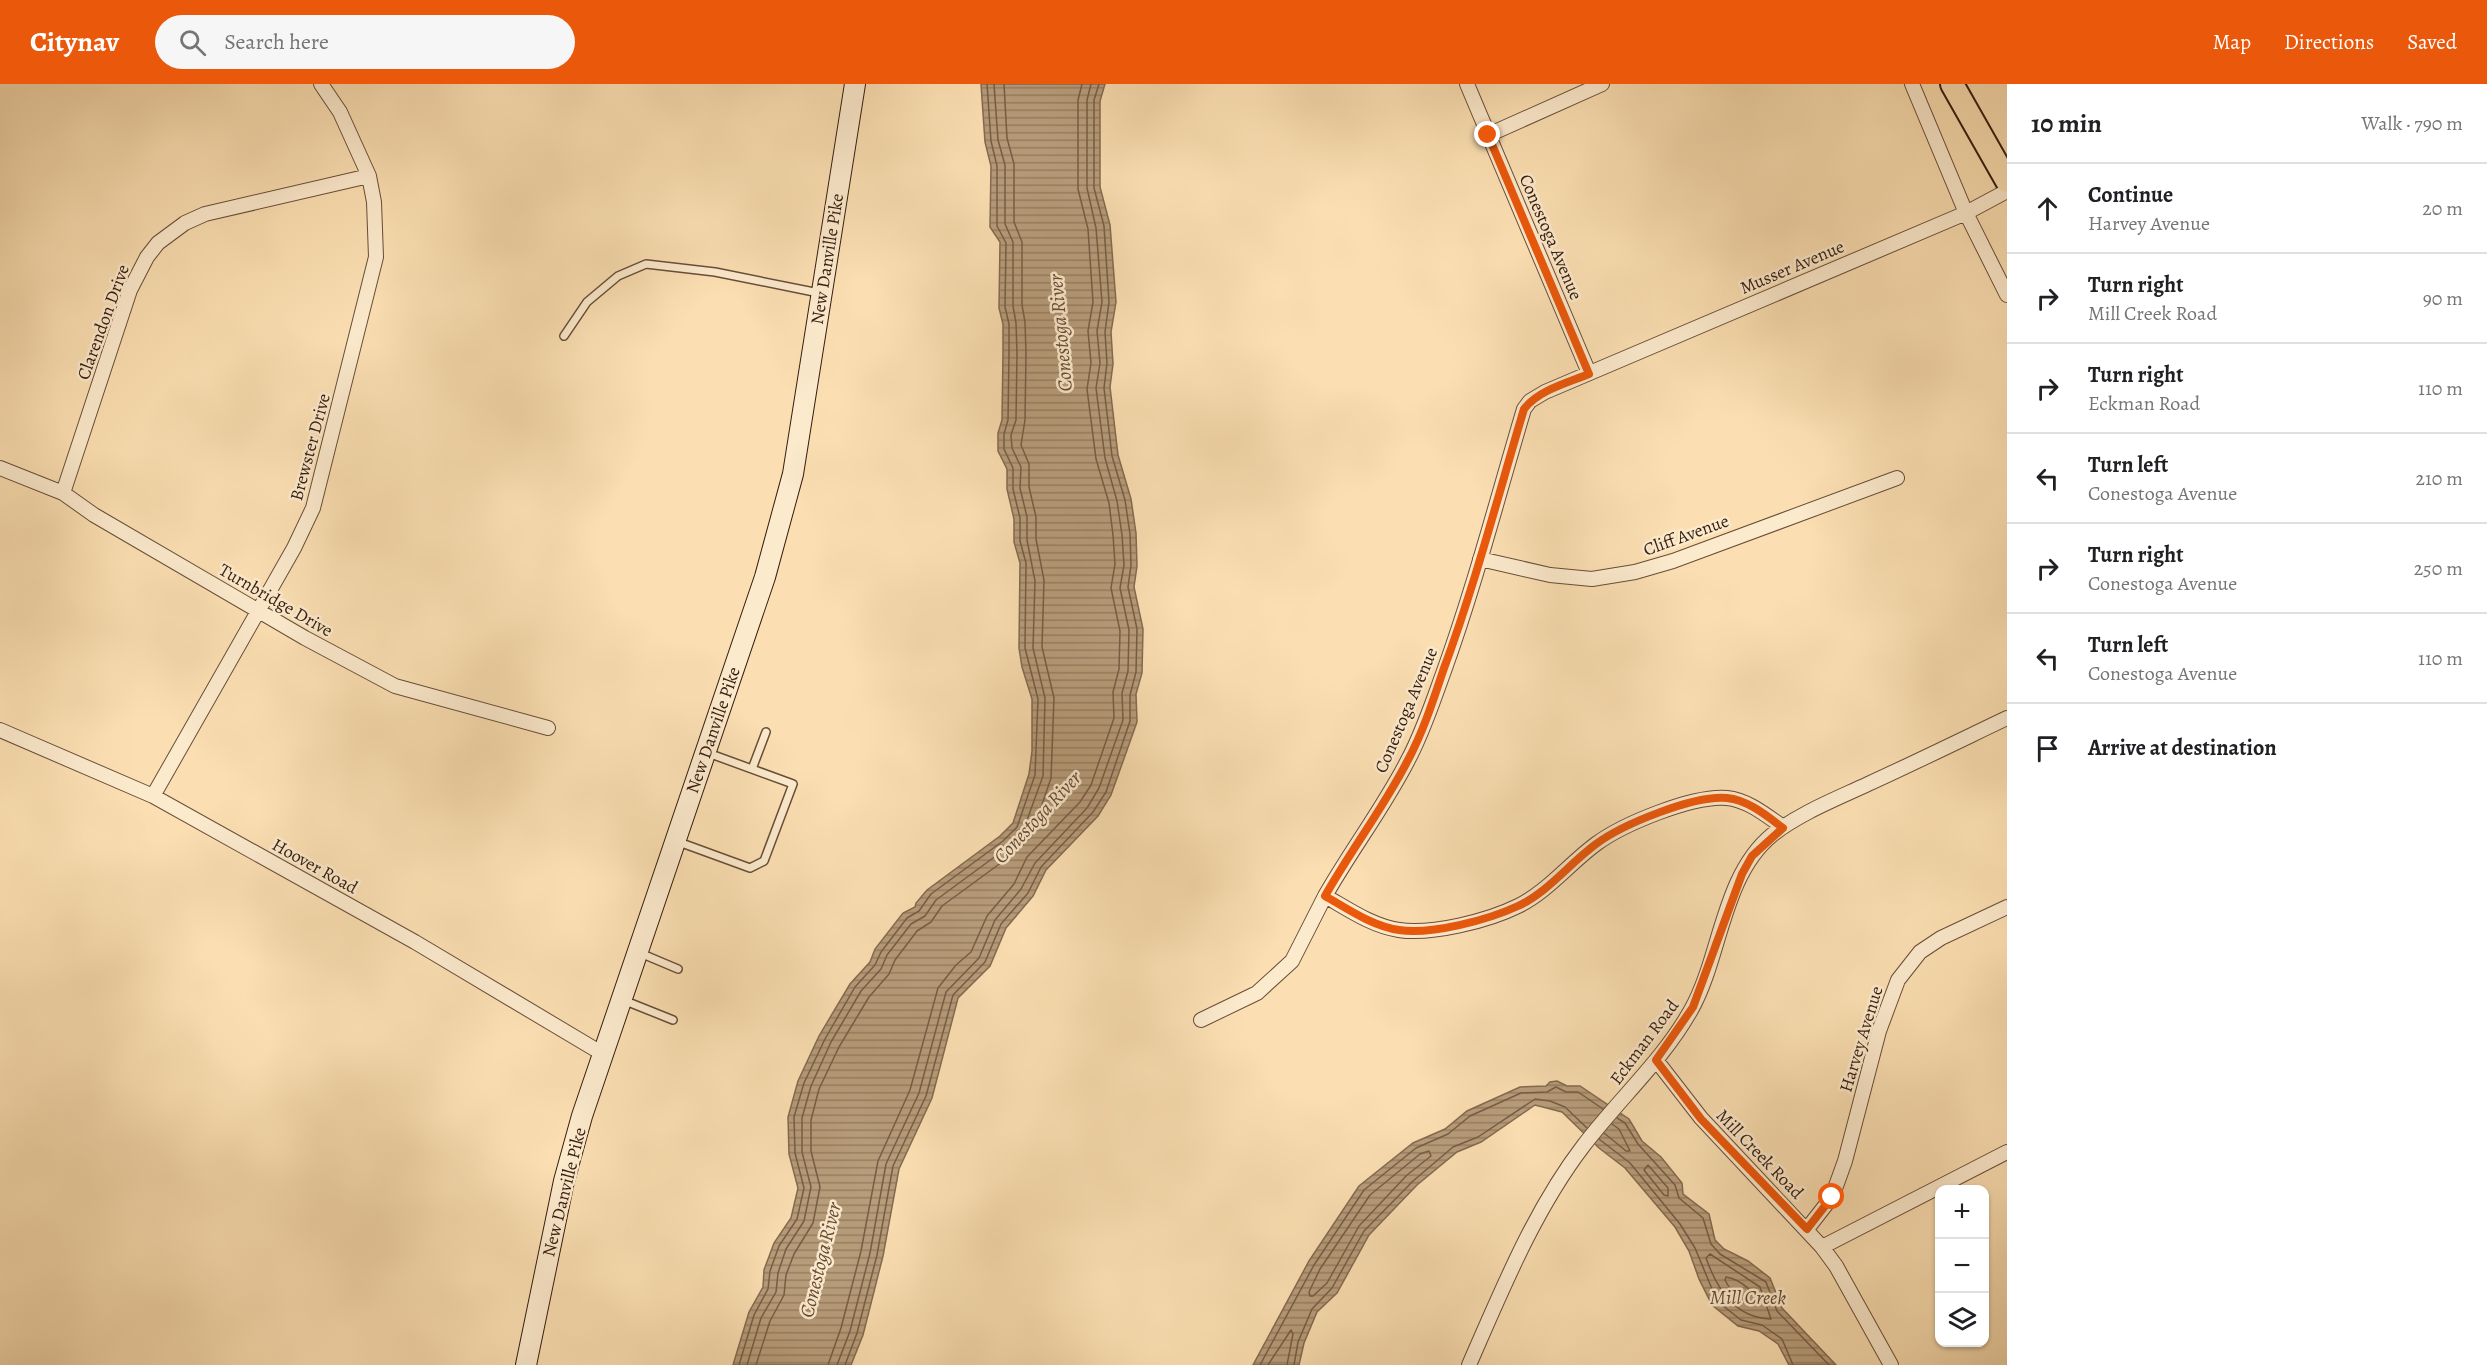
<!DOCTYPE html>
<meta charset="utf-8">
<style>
:root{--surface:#fff;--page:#f6f6f6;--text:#202124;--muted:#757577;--line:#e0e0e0;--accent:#ea580c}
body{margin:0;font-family:Alegreya,serif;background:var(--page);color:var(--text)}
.controls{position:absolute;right:18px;bottom:18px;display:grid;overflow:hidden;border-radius:12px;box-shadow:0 2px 4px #0004}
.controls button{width:54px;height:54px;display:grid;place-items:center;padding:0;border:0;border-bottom:2px solid var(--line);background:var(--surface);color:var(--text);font:30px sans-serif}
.stop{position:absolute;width:18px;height:18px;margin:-14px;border:4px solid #ea580c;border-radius:50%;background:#fff}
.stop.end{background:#ea580c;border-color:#fff;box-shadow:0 2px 6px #0008}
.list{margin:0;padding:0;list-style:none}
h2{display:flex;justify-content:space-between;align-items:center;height:78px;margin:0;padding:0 24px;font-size:26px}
h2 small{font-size:20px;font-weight:400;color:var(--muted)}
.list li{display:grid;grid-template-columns:39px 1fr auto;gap:18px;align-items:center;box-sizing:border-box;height:90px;padding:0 24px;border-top:2px solid var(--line)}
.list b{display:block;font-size:22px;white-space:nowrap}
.list p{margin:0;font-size:20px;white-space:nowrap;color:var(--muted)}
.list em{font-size:20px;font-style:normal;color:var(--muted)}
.icon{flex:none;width:33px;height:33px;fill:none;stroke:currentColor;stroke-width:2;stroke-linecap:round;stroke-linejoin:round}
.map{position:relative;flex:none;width:2007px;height:1281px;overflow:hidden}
header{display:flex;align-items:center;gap:36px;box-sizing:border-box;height:84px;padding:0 30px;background:var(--accent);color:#fff}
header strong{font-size:28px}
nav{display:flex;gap:33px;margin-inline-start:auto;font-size:21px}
.search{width:420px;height:54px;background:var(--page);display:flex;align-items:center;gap:15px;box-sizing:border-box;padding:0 21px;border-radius:33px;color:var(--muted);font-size:22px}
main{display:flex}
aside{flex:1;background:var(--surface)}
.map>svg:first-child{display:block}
</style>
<header>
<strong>Citynav</strong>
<div class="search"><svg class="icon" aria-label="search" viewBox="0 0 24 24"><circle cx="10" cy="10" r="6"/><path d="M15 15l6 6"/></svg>Search here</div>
<nav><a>Map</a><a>Directions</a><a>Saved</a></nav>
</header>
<main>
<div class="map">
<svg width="2007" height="1281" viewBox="0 0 2007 1281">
<defs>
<pattern id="water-rules" width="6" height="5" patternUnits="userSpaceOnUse" patternTransform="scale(1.5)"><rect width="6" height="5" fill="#b89d7b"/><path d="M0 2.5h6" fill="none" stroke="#967f63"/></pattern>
</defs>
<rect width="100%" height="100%" fill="#fbdfb2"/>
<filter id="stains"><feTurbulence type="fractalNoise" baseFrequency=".00333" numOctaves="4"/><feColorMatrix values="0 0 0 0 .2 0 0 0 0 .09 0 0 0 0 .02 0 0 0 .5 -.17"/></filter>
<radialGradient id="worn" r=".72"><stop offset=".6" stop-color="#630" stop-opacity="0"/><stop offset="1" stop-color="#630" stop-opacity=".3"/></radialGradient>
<path fill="url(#water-rules)" stroke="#846a50" stroke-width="1.5" d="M981,0H1105L1100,17V103L1110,141L1116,218L1111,248L1113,280L1110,303L1118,371L1131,415L1136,449L1137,482L1134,503L1143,545L1142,589L1136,610L1137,638L1111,711L1098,732L1046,786L1033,812L1006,844L990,882L958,914L932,1014L899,1085L883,1172L863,1251L851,1281H733L749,1228L763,1203L764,1186L774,1159L791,1134L798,1104L789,1070L788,1033L798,997L819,952L850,900L870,878L875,865L903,829L915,823L916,819L927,806L1000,752L1013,739L1029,690L1032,667V615L1022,583L1019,564L1020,479L1014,458V435L1007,405V385L998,367V349L1002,336L1003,269V240L999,224L1000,158L990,143L991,82L985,58Z
M1557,997L1567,1002H1580L1629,1035L1642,1057L1661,1073L1682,1099L1683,1110L1709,1130L1715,1156L1724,1165L1748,1177L1770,1194L1782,1224L1836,1281H1789L1778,1260L1759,1247L1738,1242L1712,1221L1699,1195L1689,1167L1675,1143L1625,1084L1599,1064L1562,1028L1535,1021L1481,1058L1457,1068L1417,1101L1369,1151L1337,1209L1317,1228L1304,1259L1299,1281H1253L1309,1177L1359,1102L1413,1059L1445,1045L1467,1027L1520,1003L1546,1002L1550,998Z"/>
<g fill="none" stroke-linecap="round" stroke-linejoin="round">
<path stroke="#775d45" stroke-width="1.5" d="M1617,1034L1625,1039L1638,1060L1675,1101L1679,1114L1703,1134L1711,1160L1720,1170L1766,1198L1777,1227L1829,1281
M1604,1049L1626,1067H1630L1619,1045L1612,1040
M1599,1055L1630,1079L1680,1140L1695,1164L1717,1217L1741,1236L1762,1241L1782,1255L1793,1281
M1429,1067L1431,1072L1407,1091L1359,1142L1327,1199L1313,1212H1310L1309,1208L1320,1185L1370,1111L1420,1070Z
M1648,1081L1668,1104V1112L1664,1111L1644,1086Z
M1710,1170L1760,1203L1771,1235C1735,1234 1717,1205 1706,1174Z
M1726,1193C1739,1195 1757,1208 1757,1221C1743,1222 1731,1208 1725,1196Z
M739,1281L754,1231L768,1205L770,1187L779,1162L797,1135L804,1104L795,1069L794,1033L804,999L825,955L855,903L875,881L881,868L907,834L919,827L931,810L1003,757L1017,743L1035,691L1038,615L1025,564L1026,479L1020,457V434L1013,405V384L1004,365V350L1008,336L1009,269V240L1005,223L1006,159L997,142V82L991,57L987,0
M747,1281L761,1234L776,1208L778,1189L786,1165L804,1137L811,1103L802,1068V1034L811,1002L831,958L861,907L881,885L887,871L911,840L925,832L936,816L1008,763L1023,747L1043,692L1045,614L1033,564L1035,497L1027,456V433L1020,404L1021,383L1012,364L1011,351L1016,336L1017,269L1016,239L1013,222V158L1005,140V81L998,56L994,0
M756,1281L770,1237L784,1211L786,1191L794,1170L813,1139L820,1103L811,1067V1036L819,1005L839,963L869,913L889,890L895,876L917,847L931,838L942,822L1013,770L1031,753L1051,694L1054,614L1042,563L1044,496L1036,455V433L1029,403V380L1021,361L1025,336L1026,269L1025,238L1022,221V158L1014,138V80L1007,54L1004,0
M828,1281L841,1244L861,1167L878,1077L910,1006L938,904L956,881L971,868L987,832L1014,800L1027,773L1080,718L1091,701L1114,634L1113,608L1119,585L1120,547L1111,504L1115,480L1113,451L1109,419L1096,375L1087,305L1091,279L1088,247L1093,218L1088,145L1078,105V16L1082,0
M837,1281L850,1247L870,1169L886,1080L919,1009L946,908L979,874L995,836L1021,805L1035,779L1087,724L1099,704L1123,636L1122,609L1128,587L1129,546L1120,504L1124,481L1122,451L1117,417L1105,374L1096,304L1100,279L1097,247L1102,218L1096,144L1087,104V16L1091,0
M845,1281L857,1249L877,1171L893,1082L926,1012L953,911L985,878L1001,840L1028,809L1041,783L1093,728L1106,708L1130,637V611L1136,588L1137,545L1128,503L1131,481L1130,450L1125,416L1112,372L1104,304L1107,279L1105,248L1109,218L1104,142L1094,104V16L1099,0
M1260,1281L1314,1181L1364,1106L1416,1064L1448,1050L1470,1032L1521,1009L1547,1008L1556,1003L1566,1008H1578L1603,1025
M1268,1281L1291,1246L1293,1250L1287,1281
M1294,1281L1298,1258L1312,1225L1332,1204L1364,1147L1413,1097L1453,1063L1478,1053L1535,1015L1550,1017L1565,1023L1587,1044"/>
<g stroke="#674e38" stroke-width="10">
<path id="service" d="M564,252L587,218L618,192L646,180L715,188L819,209
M752,685L766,648
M676,757L750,784L764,777L793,700L708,669
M640,869L678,885
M623,916L673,936"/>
</g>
<g stroke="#674e38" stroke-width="16">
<path id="minor" d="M1467,0L1589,289
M1912,0L1966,129L2007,211
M1488,51L1602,0
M0,384L63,409L94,431L305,554L395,602L548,644
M63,409L130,206L147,173L158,159L185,139L205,130L369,92
M1480,475L1550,491L1592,495L1635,488L1673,477L1897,394
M0,646L153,712L415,858L603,970
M153,712L294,464L313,424L376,173L374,118L369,92L340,28L321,0
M1783,743C1767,732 1748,716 1727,714C1693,711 1623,740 1596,760C1570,779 1547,808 1518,822C1488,837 1431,851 1399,846C1372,842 1348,825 1325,812C1351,766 1384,723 1408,676C1423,648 1433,617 1444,587C1475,501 1498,412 1524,325L1530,317L1545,308L1966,129L2007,107
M1201,936L1257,909L1292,877L1325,812
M1656,976L1701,1034L1822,1163L1836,1182L1891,1281
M1807,1145L1832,1113L1845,1077L1879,947L1898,896L1920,868L1941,854L2007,823
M1822,1163L2007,1068
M1469,1281C1502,1206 1534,1126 1584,1061C1619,1015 1663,976 1691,926C1721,873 1722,792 1772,751C1800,729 1836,715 1868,700C1914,679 1961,656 2007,634"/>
</g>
<g stroke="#361d0f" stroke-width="22">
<path id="secondary" d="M526,1281L564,1097L582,1032L765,493L793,390L855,0"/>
</g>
<g stroke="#361d0f" stroke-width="26">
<path id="trunk" d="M1952,0L2007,97"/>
</g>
<use href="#service" stroke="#fceacd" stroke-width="7"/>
<use href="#minor" stroke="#fceacd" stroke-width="14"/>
<use href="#secondary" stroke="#fceacd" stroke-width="20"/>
<use href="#trunk" stroke="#fbdfb2" stroke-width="22"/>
</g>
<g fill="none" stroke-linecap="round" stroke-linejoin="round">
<path stroke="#ea580c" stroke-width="8" d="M1488,51L1589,290C1567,299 1539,306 1524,325C1498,412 1475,501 1443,587C1433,617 1423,648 1408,676C1384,723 1351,766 1325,812C1348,825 1372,842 1399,846C1431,851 1488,836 1518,822C1547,809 1570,779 1596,760C1623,740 1694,711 1727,714C1748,716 1767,732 1783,744L1752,772L1742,790L1693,923L1656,976L1701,1035L1807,1145L1832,1113"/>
</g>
<g text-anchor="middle" stroke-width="5" stroke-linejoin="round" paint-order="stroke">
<g font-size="18" fill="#361d0f" stroke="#fceacd">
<text transform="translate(1551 153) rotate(67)" y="6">Conestoga Avenue</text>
<text transform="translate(827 175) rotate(-81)" y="6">New Danville Pike</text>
<text transform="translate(1792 183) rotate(-23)" y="6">Musser Avenue</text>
<text transform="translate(103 238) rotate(-70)" y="6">Clarendon Drive</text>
<text transform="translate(310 363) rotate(-75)" y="6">Brewster Drive</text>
<text transform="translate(1686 451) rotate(-20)" y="6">Cliff Avenue</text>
<text transform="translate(276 516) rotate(30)" y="6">Turnbridge Drive</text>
<text transform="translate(1406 626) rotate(-67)" y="6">Conestoga Avenue</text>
<text transform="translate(713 646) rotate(-71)" y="6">New Danville Pike</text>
<text transform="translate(315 782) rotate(29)" y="6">Hoover Road</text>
<text transform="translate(1861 955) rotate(-73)" y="6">Harvey Avenue</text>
<text transform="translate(1644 958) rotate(-53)" y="6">Eckman Road</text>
<text transform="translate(1760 1070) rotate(46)" y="6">Mill Creek Road</text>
<text transform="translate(564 1108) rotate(-76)" y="6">New Danville Pike</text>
</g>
<g font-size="20" font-style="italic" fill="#644a35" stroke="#fceacd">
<text transform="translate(1060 249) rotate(-95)" y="7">Conestoga River</text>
<text transform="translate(1037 733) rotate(-47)" y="7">Conestoga River</text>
<text transform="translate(820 1176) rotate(-76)" y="7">Conestoga River</text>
<text x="1748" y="1220">Mill Creek</text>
</g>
</g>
<rect width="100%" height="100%" filter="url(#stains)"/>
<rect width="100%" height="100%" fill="url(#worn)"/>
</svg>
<div class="controls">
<button>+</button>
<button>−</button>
<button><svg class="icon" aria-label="layers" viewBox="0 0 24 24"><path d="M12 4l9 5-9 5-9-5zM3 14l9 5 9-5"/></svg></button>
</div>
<div class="stop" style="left:1832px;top:1113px"></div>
<div class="stop end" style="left:1488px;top:51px"></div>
</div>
<aside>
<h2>10 min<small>Walk · 790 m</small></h2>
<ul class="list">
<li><svg class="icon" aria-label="ahead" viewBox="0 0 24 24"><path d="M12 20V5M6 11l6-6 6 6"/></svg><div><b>Continue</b><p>Harvey Avenue</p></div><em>20 m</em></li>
<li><svg class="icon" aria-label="right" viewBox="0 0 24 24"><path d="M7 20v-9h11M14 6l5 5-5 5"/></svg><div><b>Turn right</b><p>Mill Creek Road</p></div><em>90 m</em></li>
<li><svg class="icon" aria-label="right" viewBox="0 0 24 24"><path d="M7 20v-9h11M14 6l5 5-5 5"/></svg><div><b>Turn right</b><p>Eckman Road</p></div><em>110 m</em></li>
<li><svg class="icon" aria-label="left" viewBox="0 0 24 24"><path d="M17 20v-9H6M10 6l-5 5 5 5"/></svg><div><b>Turn left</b><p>Conestoga Avenue</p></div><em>210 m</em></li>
<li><svg class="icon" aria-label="right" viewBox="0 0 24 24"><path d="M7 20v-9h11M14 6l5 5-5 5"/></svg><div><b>Turn right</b><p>Conestoga Avenue</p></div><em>250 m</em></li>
<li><svg class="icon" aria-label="left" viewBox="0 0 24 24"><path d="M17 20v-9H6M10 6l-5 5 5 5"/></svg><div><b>Turn left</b><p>Conestoga Avenue</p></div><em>110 m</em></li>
<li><svg class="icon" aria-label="arrive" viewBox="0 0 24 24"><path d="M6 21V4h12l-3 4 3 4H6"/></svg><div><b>Arrive at destination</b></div></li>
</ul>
</aside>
</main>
